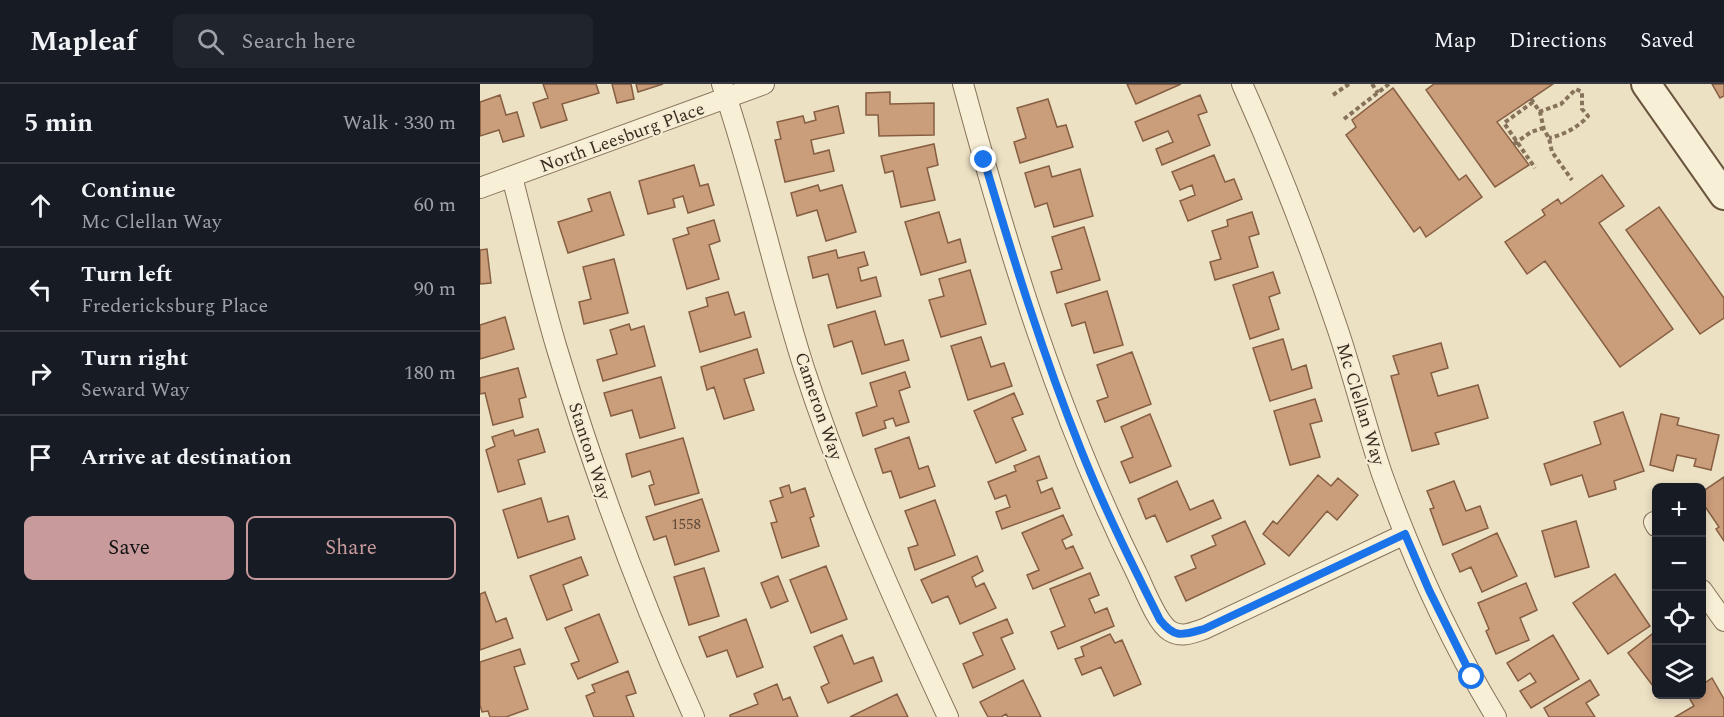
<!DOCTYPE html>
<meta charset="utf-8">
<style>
:root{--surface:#171b24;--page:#20242c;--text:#f1f3f6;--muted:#9ea1a6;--line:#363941;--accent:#c89a9c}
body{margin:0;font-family:Spectral,serif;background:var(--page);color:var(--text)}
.controls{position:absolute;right:18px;bottom:18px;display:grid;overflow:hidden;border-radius:9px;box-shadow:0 3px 9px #0003}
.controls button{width:54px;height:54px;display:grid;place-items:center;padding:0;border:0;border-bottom:2px solid var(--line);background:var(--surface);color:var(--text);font:30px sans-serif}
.stop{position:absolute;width:18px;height:18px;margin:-14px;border:4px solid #1a73e8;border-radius:50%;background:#fff}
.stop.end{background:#1a73e8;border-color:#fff;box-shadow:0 2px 6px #0008}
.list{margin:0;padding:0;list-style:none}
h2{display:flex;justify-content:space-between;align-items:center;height:78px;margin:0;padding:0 24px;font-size:26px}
h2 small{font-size:20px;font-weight:400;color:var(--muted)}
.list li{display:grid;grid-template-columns:39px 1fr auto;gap:18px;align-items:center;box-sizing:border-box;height:84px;padding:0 24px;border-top:2px solid var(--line)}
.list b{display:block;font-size:22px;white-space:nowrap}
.list p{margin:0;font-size:20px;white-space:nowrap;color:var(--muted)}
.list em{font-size:20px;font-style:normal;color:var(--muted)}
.actions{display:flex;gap:12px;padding:18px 24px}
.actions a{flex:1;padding:14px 0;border:2px solid var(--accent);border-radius:9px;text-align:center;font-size:21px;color:var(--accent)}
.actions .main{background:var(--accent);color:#111}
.icon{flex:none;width:33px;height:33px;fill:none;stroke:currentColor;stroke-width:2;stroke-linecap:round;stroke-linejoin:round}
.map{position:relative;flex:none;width:1244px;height:633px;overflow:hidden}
header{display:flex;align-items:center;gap:36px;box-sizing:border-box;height:84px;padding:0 30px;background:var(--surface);border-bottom:2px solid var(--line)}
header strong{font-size:28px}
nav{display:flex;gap:33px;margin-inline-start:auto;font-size:21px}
.search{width:420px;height:54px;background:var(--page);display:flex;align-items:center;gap:15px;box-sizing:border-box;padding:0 21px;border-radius:9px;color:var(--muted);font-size:22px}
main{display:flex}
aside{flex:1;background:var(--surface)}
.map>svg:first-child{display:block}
</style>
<header>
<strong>Mapleaf</strong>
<div class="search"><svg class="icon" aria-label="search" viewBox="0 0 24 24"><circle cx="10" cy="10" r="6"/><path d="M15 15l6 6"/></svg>Search here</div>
<nav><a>Map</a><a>Directions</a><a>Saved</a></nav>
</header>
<main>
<aside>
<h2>5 min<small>Walk · 330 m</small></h2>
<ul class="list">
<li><svg class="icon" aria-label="ahead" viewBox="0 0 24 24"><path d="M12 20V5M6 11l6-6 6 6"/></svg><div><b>Continue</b><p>Mc Clellan Way</p></div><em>60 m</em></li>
<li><svg class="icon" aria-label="left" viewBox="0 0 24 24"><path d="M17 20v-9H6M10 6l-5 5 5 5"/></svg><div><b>Turn left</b><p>Fredericksburg Place</p></div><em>90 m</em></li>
<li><svg class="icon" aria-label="right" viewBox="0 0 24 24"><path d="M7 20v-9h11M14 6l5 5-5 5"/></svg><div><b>Turn right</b><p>Seward Way</p></div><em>180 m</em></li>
<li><svg class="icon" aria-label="arrive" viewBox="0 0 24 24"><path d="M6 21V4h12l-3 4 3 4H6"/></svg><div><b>Arrive at destination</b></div></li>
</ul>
<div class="actions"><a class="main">Save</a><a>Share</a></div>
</aside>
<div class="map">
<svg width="1244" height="633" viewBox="0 0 1244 633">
<rect width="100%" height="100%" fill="#ede1c4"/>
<path fill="#ca9d7b" stroke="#865e42" stroke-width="1.5" d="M63,0H116L119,9L82,20L87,36L61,44L53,19L68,14Z
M132,0H151L154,15L137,19Z
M156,0H183L158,8Z
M647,0H701L656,20Z
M954,0H1073L1017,38L1049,81L1015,103L946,6Z
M1232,0H1244V12L1240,14Z
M913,4L979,96L986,91L1002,113L946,153L940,143L934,148L866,51L876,43L872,36Z
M410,8V20L454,19V51L399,52L398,31H386V9Z
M20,11L26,31L37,28L44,52L23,58L19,46L0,52V18Z
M720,11L727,28L718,31L730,61L682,81L676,65L693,58L688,47L663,57L655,38Z
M568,15L577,43L586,41L593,63L540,79L534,58L546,54L537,24Z
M358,22L364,49L331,56L334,70L349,66L354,87L305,98L295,56L301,55L297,38L323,32L325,39L336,36L334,28Z
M454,60L458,81L447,84L455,116L421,123L413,87L405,89L401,72Z
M734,71L745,98L754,95L762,115L708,137L700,117L715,111L712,101L700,106L692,88Z
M214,81L220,102L228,100L234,121L208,129L203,112L193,115L195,123L168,130L159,97Z
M569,82L572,93L600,85L613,132L574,143L567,119L555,123L545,89Z
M1122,91L1144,122L1119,139L1193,245L1140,283L1065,177L1047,190L1025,158L1065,131L1062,126L1078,115L1081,120Z
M338,101L340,107L362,101L376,148L346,157L337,126L317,132L311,109Z
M130,108L144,151L88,169L78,138L112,127L108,115Z
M1179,123L1244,214V234L1220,250L1146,146Z
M459,128L468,159L480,155L486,178L441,191L425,138Z
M772,128L779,150L769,153L778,183L735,196L730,178L741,175L732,147L748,142L747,136Z
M234,136L240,157L229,161L239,195L207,205L193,155L209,150L207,144Z
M604,143L620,196L577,209L571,188L582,185L572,153Z
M7,165L11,199L0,200V166Z
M356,166L358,174L384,168L388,181L378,184L381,197L396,193L401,212L357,224L348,190L333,194L328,173Z
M134,175L148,229L104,240L99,218L111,215L103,183Z
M490,186L506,240L461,253L449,216L464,212L459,195Z
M793,188L800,209L789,213L799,245L770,255L753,201Z
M627,207L643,261L614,269L605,238L592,242L585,220Z
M248,208L255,231L264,228L271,253L220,268L209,228L228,222L226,214Z
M395,227L405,261L423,256L429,276L382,290L372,257L354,263L348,241Z
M25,233L34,265L0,275V241Z
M149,240L151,246L164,242L175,282L123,297L117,276L137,270L130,246Z
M501,253L511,283L524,279L532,302L488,316L471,262Z
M803,255L812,286L826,281L832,304L790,317L773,264Z
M961,259L968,284L951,289L958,312L998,301L1008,334L955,349L959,360L932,367L911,292L919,290L913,272Z
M277,265L284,289L264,295L274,326L244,335L234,303L227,306L221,283Z
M652,268L671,320L625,338L617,317L628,313L617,281Z
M38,284L46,313L39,315L43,333L13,341L5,309L0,310V294Z
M425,288L430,303L419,307L429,338L416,342L413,334L404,337L406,344L383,352L376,329L397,322L390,299Z
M181,293L195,344L160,354L152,326L131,332L124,309Z
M534,309L543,330L532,334L546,366L516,379L494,327Z
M835,315L842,337L830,340L840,373L810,381L794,327Z
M1143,328L1164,387L1134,397L1136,405L1109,413L1102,391L1071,401L1064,380L1121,360L1114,338Z
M670,330L691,382L650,399L641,378L653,373L641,343Z
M1181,330L1199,334L1197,341L1239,351L1231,386L1214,382L1216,375L1197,371L1193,387L1170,381Z
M58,345L65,368L38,376L45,400L18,408L6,366L15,362L12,353L33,346L35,352Z
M429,353L439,385L448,382L455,402L420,414L411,387L403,389L395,365Z
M203,354L219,409L175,421L169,402L174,400L170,387L152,393L146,370Z
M559,372L567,394L557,397L561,409L572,404L580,424L522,445L516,428L530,423L526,411L515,415L508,398L536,387L534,382Z
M838,391L851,402L858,394L878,411L857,436L847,427L809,472L783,450L793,437L797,440Z
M1244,393V457L1236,445L1239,443L1222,418V408Z
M697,397L710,426L733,416L741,434L687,458L675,431L666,435L658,415Z
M974,397L986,427L1000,422L1008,444L963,461L950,425L954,424L947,407Z
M309,401L311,409L325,404L334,432L330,434L339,462L302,474L291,439L297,438L290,417L303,413L300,404Z
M61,414L68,438L88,432L95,455L38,474L23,426Z
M222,415L239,467L195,481L186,452L174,456L166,433Z
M455,416L475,471L435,486L428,464L438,461L425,427Z
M583,431L592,451L582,456L586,465L593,462L603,484L553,505L547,491L559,486L542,449Z
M765,437L785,480L706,517L695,493L716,484L711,472L736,461L732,452Z
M1096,437L1109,483L1075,493L1062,447Z
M1017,449L1037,492L1002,508L991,483L980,488L972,470Z
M497,472L503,487L492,493L496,503L504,499L516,524L480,540L468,512L452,519L441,496Z
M101,473L108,491L83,501L92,526L67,536L50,492Z
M346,482L367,535L331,549L310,496Z
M224,484L239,532L209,541L194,493Z
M610,489L619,511L609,515L615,529L627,524L634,542L578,565L571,548L585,542L570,505Z
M1135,490L1170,542L1128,570L1093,519Z
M298,492L308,517L291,524L281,499Z
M1046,499L1057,526L1040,534L1049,556L1016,570L1006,547L1009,545L998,519Z
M5,508L16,538L26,534L33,554L0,566V510Z
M119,530L138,578L98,595L91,580L99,577L85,544Z
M266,535L283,583L257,593L247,566L227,573L219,553Z
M527,535L533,549L521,554L535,585L493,604L483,580L503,571L493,549Z
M1176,547V606L1148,569Z
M630,550L635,559L642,556L661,600L634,612L621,583L602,591L595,575L604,572L601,563Z
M362,551L374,580L393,573L402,597L348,619L341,603L349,599L334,563Z
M1073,551L1099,595L1051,624L1040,607L1056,598L1050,589L1038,597L1027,579Z
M40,565L45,580L34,583L48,625L26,633H10L8,627L2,628L0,621V578Z
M148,587L156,609L146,612L154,633H114L106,612L115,608L112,601Z
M1232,594L1244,615V633H1195L1214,622L1207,610H1222V601Z
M543,596L561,633H528L526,630L521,633H508L500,618Z
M1110,596L1119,611L1106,619L1115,633H1069L1064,624Z
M297,600L303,616L310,613L318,633H250V631L278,620L274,610Z
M417,610L428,633H370Z"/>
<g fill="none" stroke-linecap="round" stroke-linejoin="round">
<g stroke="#87735b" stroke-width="22">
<path id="minor" d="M242,0C274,93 294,190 324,284C363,404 415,519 468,633
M483,0C528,167 579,333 656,488C664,504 676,538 690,547C702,554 712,549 724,545L925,450
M762,0C798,80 830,163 858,246C874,294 886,343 902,390C932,474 970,557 1016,633
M32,93C47,150 60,208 77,265C115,391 160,514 214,633
M0,104L284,0
M1174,438L1176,442
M1222,506L1244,537"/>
</g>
<g stroke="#69543e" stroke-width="32">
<path id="secondary" d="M1166,0L1244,111"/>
</g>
<path stroke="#87735b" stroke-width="4" stroke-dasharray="4.5 3" stroke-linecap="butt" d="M892,0L898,9
M853,11L869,0
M1051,15L1060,28L1064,46L1069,54L1072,68L1092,96
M1053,18L1024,39L1055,84
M1059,28L1081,20L1096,5L1102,8V25L1108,32C1099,43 1083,51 1069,54
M864,35L909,0
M1034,60L1051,48L1063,44"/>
<use href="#minor" stroke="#f8efd7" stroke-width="20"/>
<use href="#secondary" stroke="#f8efd7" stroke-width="28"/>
</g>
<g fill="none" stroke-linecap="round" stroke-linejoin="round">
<path stroke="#1a73e8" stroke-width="8" d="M504,76C533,174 563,271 601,366C624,424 652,480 680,536C695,555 703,551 724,545L925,450L949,506L992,593"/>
</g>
<g text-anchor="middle" stroke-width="4.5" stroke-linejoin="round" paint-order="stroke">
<g font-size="15" fill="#5c4836">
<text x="206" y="445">1558</text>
</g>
<g font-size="18" fill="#382b1f" stroke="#f5ecd4">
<text transform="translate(142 53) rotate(-20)" y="6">North Leesburg Place</text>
<text transform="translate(881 320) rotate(73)" y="6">Mc Clellan Way</text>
<text transform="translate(339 322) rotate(71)" y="6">Cameron Way</text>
<text transform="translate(110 367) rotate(72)" y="6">Stanton Way</text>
</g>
</g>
</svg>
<div class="controls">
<button>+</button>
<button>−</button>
<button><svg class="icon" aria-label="locate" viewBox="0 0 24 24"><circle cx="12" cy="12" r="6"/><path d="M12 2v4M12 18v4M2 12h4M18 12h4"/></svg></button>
<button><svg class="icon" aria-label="layers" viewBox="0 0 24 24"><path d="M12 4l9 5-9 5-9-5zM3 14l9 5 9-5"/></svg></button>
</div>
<div class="stop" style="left:992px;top:593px"></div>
<div class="stop end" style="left:504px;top:76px"></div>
</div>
</main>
